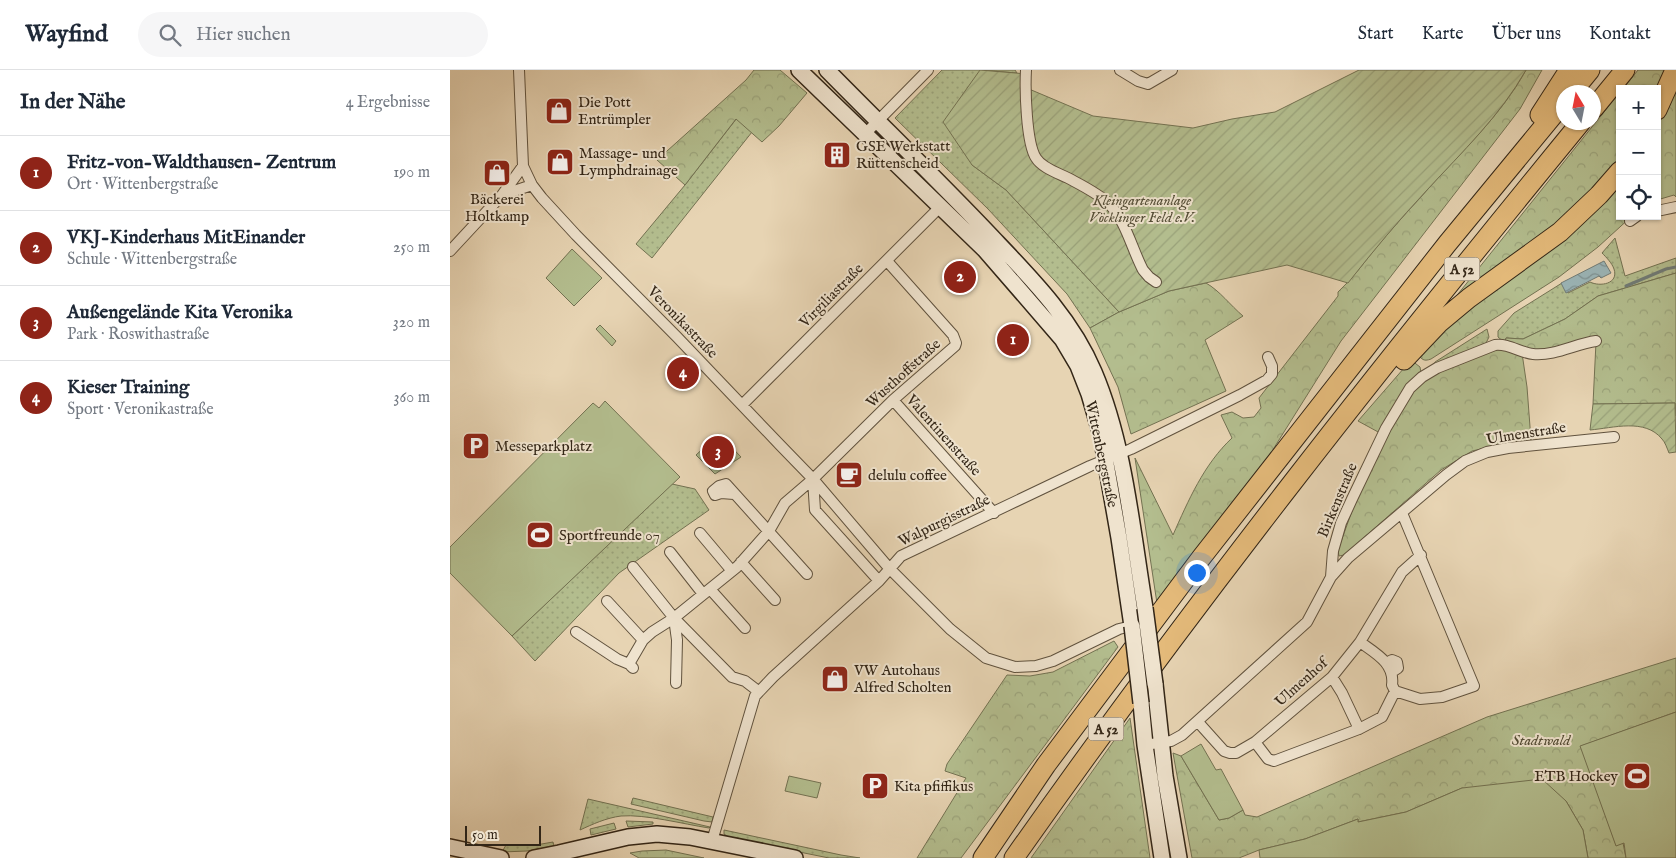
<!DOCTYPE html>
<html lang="de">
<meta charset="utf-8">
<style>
:root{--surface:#fff;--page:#f6f6f7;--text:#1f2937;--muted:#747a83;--line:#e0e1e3;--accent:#8f2418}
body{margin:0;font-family:"IM FELL English",serif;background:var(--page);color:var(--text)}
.controls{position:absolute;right:15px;top:15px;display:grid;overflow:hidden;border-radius:0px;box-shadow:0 1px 4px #0004}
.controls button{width:45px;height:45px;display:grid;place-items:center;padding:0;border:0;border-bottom:1px solid var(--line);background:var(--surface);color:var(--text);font:25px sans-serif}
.compass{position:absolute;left:1106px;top:15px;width:45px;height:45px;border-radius:50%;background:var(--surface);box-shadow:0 1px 4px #0004;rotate:350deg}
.scale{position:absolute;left:15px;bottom:12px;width:76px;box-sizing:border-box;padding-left:5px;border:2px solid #332617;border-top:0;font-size:14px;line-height:18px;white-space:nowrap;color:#332617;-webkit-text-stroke:4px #efe3ce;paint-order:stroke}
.you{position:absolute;left:746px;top:502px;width:18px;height:18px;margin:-12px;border:4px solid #fff;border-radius:50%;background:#1a73e8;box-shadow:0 0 0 8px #1a73e833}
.badge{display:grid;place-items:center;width:32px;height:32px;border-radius:50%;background:var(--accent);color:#fff;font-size:16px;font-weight:700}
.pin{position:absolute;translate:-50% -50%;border:2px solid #fff;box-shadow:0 1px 5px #0006}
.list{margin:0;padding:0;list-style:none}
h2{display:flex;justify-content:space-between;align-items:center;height:65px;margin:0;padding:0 20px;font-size:21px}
h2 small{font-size:16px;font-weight:400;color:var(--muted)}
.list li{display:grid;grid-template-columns:32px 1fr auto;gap:15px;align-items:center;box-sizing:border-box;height:75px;padding:0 20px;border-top:1px solid var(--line)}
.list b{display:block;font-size:19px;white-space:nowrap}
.list p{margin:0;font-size:16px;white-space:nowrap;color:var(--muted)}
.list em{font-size:16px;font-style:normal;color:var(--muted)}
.icon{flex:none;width:28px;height:28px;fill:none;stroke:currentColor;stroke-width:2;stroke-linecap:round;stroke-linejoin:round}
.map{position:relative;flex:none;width:1226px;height:788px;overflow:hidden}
header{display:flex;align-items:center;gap:30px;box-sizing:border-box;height:70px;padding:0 25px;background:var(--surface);border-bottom:1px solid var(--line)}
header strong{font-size:24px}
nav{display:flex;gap:28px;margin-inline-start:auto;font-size:18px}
.search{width:350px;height:45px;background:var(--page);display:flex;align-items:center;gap:12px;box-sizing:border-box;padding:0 18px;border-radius:28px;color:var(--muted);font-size:19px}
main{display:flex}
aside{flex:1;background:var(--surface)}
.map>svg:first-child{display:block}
</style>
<header>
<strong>Wayfind</strong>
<div class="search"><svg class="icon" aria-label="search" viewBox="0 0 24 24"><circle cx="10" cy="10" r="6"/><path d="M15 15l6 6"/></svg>Hier suchen</div>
<nav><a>Start</a><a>Karte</a><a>Über uns</a><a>Kontakt</a></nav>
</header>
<main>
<aside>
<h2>In der Nähe<small>4 Ergebnisse</small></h2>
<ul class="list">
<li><span class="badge">1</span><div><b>Fritz-von-Waldthausen- Zentrum</b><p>Ort · Wittenbergstraße</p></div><em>190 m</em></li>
<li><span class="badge">2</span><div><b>VKJ-Kinderhaus MitEinander</b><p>Schule · Wittenbergstraße</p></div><em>250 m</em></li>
<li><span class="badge">3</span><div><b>Außengelände Kita Veronika</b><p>Park · Roswithastraße</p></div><em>320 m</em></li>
<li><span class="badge">4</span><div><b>Kieser Training</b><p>Sport · Veronikastraße</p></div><em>360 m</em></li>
</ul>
</aside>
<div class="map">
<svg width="1226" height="788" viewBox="0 0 1226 788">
<defs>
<pattern id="grass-dots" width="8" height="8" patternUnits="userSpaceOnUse" patternTransform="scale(1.25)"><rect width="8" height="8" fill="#b3bd8e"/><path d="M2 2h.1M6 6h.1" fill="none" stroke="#9aa27a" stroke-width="1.8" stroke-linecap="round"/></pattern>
<pattern id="forest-crowns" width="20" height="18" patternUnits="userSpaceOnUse" patternTransform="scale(1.25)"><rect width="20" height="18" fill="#b3bd8e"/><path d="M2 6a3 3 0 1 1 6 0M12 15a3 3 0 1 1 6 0" fill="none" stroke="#9aa27a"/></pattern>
<pattern id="garden-furrows" width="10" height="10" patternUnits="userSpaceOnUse" patternTransform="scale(1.25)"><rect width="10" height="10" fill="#b3bd8e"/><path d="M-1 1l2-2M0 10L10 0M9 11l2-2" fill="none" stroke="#9aa27a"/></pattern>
<pattern id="water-waves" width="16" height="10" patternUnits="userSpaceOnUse" patternTransform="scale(1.25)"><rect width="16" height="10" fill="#9bb5b7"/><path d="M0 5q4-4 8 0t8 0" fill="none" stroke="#7f9394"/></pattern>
</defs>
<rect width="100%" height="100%" fill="#e7d4b3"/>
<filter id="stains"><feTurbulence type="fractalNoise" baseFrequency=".004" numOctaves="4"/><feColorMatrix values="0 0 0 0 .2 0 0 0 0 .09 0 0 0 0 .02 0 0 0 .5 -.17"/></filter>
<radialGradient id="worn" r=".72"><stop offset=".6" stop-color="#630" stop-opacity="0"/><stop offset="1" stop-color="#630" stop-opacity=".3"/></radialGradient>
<path fill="url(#grass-dots)" stroke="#737252" d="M492,0H565L567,3L530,0L522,95L556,120L669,242L640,258L617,224L538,139L445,48Z
M287,48L302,62L202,188L186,174L235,115Z
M1165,168L1175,206L1226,188V203L1148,226L1115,249L1073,269L1056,268L1055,273L1048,267V261L1064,243L1112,213L1118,223L1140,212C1150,217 1169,214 1164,199C1162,193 1156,187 1152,183Z
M1037,259L1039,267L1035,275L983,295L985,292Z
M222,414L245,419L259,440L169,503L85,591L62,566Z
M183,728L263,747L262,752L254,751L181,734Z
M138,729L260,757L259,758C233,754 195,744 171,746C156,748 143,754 130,760Z
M176,751L203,752V754L178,757Z
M164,753L166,759L141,765L140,759Z
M274,760L391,785L410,788H379L280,768L274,764Z
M103,772L104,776L77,781L52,782L56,775H86Z"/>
<path fill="url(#forest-crowns)" stroke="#737252" d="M304,0H330L357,23L329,56L312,72L286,49L235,115L207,90L296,10Z
M1076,0H1092L1070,39L891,271L802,413L708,540L685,388L723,465C738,431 754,394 782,368L771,345L782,342L793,348L804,347L811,338L809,328L888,226V222C902,209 913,194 925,179C940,161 955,144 971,127C1007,85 1049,49 1076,0Z
M1188,0H1218L1207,19H1173Z
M1226,17V127L1224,125L1207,130V56L1218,37Z
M1170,22V90L1123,142L1000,234Z
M1170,112V146H1182L1148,177L1109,207L981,289C973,292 971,289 967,282Z
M1226,203V346L1225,333L1143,334L1146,272L1072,283L1077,317L1081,370L1057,373L1022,381L991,400L894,485L889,486L888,480L930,363L908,351L961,290L970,297L971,303L1048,279L1053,280L1056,268L1073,269L1115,249L1148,226Z
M756,213C770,221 780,235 793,246L755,270L776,321L681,364L668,317L640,258L669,242L719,221Z
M664,571L668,577L511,788H467L516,708L495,701L497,694L557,605L580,606L603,602Z
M1226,588V642L1131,676L1166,775L1173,773L1176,788H1138L1133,760L1116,731L1012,718L956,742L908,752V749L855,769L809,780L789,788H742L723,683L731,686L769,750L779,748L793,740L795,745L807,747L1037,647Z
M680,648L700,788H581Z
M216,780L254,788H189L180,783L192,781Z"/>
<path fill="#b3bd8e" stroke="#737252" d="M122,179L152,208L124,236L96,208Z
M150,255L166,271L162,276L146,259Z
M155,331L230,407L62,566L0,503V477L143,333L149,338Z
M269,364L291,387L265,404L246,385Z
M1226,642V788H1176L1174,773L1166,776L1130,676Z
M751,674L766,700L771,699L793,740L779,748L769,750L731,686Z
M339,706L371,713L367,728L335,721Z
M1092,709L1116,731L1133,760L1138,788H810L809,780L855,769L908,749V752L956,742L1012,718Z"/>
<path fill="url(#garden-furrows)" stroke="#737252" d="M530,0L577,4L579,19L643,46L743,58L782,49L825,42L909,0H1076C1050,46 1012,82 977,120C949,150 923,181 898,213L837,195L719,221L669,242L556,120L522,95L493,52Z
M1225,333L1226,382L1219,383C1217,378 1215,372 1212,369C1195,348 1163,358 1140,360L1143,334Z"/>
<path fill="url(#water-waves)" stroke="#717c77" d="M1154,191L1161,203L1151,208L1149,206L1116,223L1111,213Z"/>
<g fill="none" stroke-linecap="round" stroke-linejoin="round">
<path stroke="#717c77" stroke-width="3" d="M1176,216L1216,199L1226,197"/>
<g stroke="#60523e" stroke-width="12">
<path id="street" d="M69,0L73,96L82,115L92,128L126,165L227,267L330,375L363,409L439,498L500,559L536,588L565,597L586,596L603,591L669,559L682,556
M576,0C575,18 576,73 586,88C592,98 608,103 618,108C631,115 650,124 660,135C676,152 682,179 693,200L699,207L706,212
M670,0L688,11L698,14L722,0
M415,64L478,0
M52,125L82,115
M1207,141L1226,137
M1180,151L1187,146
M0,181L52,125L73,96
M443,330L544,443
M292,335L491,136
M363,409L365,440L429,511
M284,424L271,423L265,425L263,421L269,416L276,414L357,504
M250,463L282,501
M220,482L253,524
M291,492L325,530
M183,497L224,548L282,607L295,611L308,621
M881,507L898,488L996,405L1015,391L1037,382L1058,378L1164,367
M260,519L295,558
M157,531L193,570
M224,548L227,570L226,613
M126,562L167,589L179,594
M938,595L940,591L942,590L947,592L948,598L945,600H941
M183,598L179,594L193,570L202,562L224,548L287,497L319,461L335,433L363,409L443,330L505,276L506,273L503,265L437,191
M882,607L892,623L909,659
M945,621L970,629L992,627L1024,616L952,443
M748,652L774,681L780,683H786L805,672L882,607L910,572L952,502L971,485
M805,672L818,689L824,691L909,659L932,647L945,621L942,615C945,593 925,583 910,572
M695,675L721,671L732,665L857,552L881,507L883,481L891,453L902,429L936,358L960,318L972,307L987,298L1045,275C1058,273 1071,283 1083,284C1105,286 1125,274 1146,271
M262,771L305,626L323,607L429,511L451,486L640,396L681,379L790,325L817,310L822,304V296L818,287"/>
</g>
<g stroke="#332617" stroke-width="18">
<path id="secondary" d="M349,0L535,180L612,269L628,296L639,324L651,365L669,468L682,556
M377,0C432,56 488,110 542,167C581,208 622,249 644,302C675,375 682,460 695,538
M705,614L715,706L729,788
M691,633L695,675L712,788
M0,777L51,788
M84,788L109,783L178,767L207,764L240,767L345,788"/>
</g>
<g stroke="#332617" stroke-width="21">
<path id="highway" d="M1122,22L1140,0
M1144,38L1175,0
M1207,40L1225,0
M1090,45L1119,0
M954,290L989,253L1019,228L1110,162L1149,125L1170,101
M533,788L596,695L751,488L997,174L1114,32
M564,788C742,535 935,291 1131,52"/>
</g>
<use href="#street" stroke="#efe3ce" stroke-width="10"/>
<use href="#secondary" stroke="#efe3ce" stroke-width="15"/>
<use href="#highway" stroke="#e4ba7a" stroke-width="19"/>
<g stroke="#332617" stroke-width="18" stroke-linecap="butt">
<path id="secondary-bridge" d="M695,538L705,614
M682,556L691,633"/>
</g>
<use href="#secondary-bridge" stroke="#efe3ce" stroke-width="15"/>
</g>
<defs>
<g id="shop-square" transform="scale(1.4375)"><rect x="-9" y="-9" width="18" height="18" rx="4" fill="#8f2418" stroke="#efe3ce"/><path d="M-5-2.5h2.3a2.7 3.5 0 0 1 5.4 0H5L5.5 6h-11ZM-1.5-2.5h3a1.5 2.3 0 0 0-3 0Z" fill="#fff"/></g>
<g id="building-square" transform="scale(1.4375)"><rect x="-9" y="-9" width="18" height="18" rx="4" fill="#8f2418" stroke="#efe3ce"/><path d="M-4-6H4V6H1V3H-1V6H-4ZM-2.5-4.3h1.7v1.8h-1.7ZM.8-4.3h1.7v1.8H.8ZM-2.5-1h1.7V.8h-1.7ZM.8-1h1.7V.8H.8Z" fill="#fff"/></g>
<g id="parking-square" transform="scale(1.4375)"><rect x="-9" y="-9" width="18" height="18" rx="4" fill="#8f2418" stroke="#efe3ce"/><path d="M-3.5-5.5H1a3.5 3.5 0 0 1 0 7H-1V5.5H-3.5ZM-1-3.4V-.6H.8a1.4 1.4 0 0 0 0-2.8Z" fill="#fff"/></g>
<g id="cafe-square" transform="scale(1.4375)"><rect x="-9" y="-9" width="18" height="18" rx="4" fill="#8f2418" stroke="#efe3ce"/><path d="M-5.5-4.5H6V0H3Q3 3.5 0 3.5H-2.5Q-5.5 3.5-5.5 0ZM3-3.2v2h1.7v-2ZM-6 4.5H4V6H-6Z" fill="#fff"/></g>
<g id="stadium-square" transform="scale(1.4375)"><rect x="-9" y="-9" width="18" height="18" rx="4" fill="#8f2418" stroke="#efe3ce"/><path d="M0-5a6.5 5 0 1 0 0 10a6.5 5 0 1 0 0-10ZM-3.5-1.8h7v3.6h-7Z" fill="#fff"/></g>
</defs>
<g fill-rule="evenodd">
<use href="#shop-square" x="109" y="41"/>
<use href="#building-square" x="387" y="85"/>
<use href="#shop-square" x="110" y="92"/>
<use href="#shop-square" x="47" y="103"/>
<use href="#parking-square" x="26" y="376"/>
<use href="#cafe-square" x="399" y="405"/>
<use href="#stadium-square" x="90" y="465"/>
<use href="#shop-square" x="385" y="609"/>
<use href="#stadium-square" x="1187" y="706"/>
<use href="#parking-square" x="425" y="716"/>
</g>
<g text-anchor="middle" stroke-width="4" stroke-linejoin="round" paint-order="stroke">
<g fill="#efe3ce" stroke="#6b5f4e" stroke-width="1">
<rect x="994.5" y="187.5" width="35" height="23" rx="4"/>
<rect x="638.5" y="647.5" width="35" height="23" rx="4"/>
</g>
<g font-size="14" font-weight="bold" fill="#332617">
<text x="1012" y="204">A 52</text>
<text x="656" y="664">A 52</text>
</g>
<g font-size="15" fill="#332617" stroke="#efe3ce" text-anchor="start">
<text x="128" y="37">Die Pott<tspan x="128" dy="17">Entrümpler</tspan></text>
<text x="406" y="81">GSE Werkstatt<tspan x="406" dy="17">Rüttenscheid</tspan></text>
<text x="129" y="88">Massage- und<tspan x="129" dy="17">Lymphdrainage</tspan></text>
<text x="47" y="134" text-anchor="middle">Bäckerei<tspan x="47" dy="17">Holtkamp</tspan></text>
<text x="45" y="381">Messeparkplatz</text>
<text x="418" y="410">delulu coffee</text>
<text x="109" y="470">Sportfreunde 07</text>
<text x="404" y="605">VW Autohaus<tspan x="404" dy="17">Alfred Scholten</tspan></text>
<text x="1168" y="711" text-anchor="end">ETB Hockey</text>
<text x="444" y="721">Kita pfiffikus</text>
</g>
<g font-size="15" font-style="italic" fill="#534c35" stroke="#efe3ce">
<text x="692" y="135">Kleingartenanlage<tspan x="692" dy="17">Vöcklinger Feld e.V.</tspan></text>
<text x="1091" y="675">Stadtwald</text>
</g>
<g font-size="15" fill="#332617" stroke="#efe3ce">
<text transform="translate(381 225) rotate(-45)" y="5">Virgiliastraße</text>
<text transform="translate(233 252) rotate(46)" y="5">Veronikastraße</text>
<text transform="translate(453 303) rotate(-42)" y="5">Wusthoffstraße</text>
<text transform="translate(1076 363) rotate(-9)" y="5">Ulmenstraße</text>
<text transform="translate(494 365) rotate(48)" y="5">Valentinenstraße</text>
<text transform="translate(652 384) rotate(78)" y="5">Wittenbergstraße</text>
<text transform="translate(887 430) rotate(-67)" y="5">Birkenstraße</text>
<text transform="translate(494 450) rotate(-26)" y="5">Walpurgisstraße</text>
<text transform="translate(851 612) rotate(-42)" y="5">Ulmenhof</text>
</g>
</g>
<rect width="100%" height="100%" filter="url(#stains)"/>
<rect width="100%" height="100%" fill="url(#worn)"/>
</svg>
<div class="controls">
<button>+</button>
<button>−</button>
<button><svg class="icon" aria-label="locate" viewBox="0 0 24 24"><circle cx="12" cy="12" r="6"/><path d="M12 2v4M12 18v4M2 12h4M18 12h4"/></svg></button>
</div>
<svg class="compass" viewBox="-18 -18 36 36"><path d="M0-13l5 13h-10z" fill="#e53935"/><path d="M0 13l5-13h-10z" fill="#747a83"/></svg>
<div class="scale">50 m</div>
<div class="you"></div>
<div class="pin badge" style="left:563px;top:270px">1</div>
<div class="pin badge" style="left:510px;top:207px">2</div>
<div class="pin badge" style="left:268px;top:382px">3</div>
<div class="pin badge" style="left:233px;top:303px">4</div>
</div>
</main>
